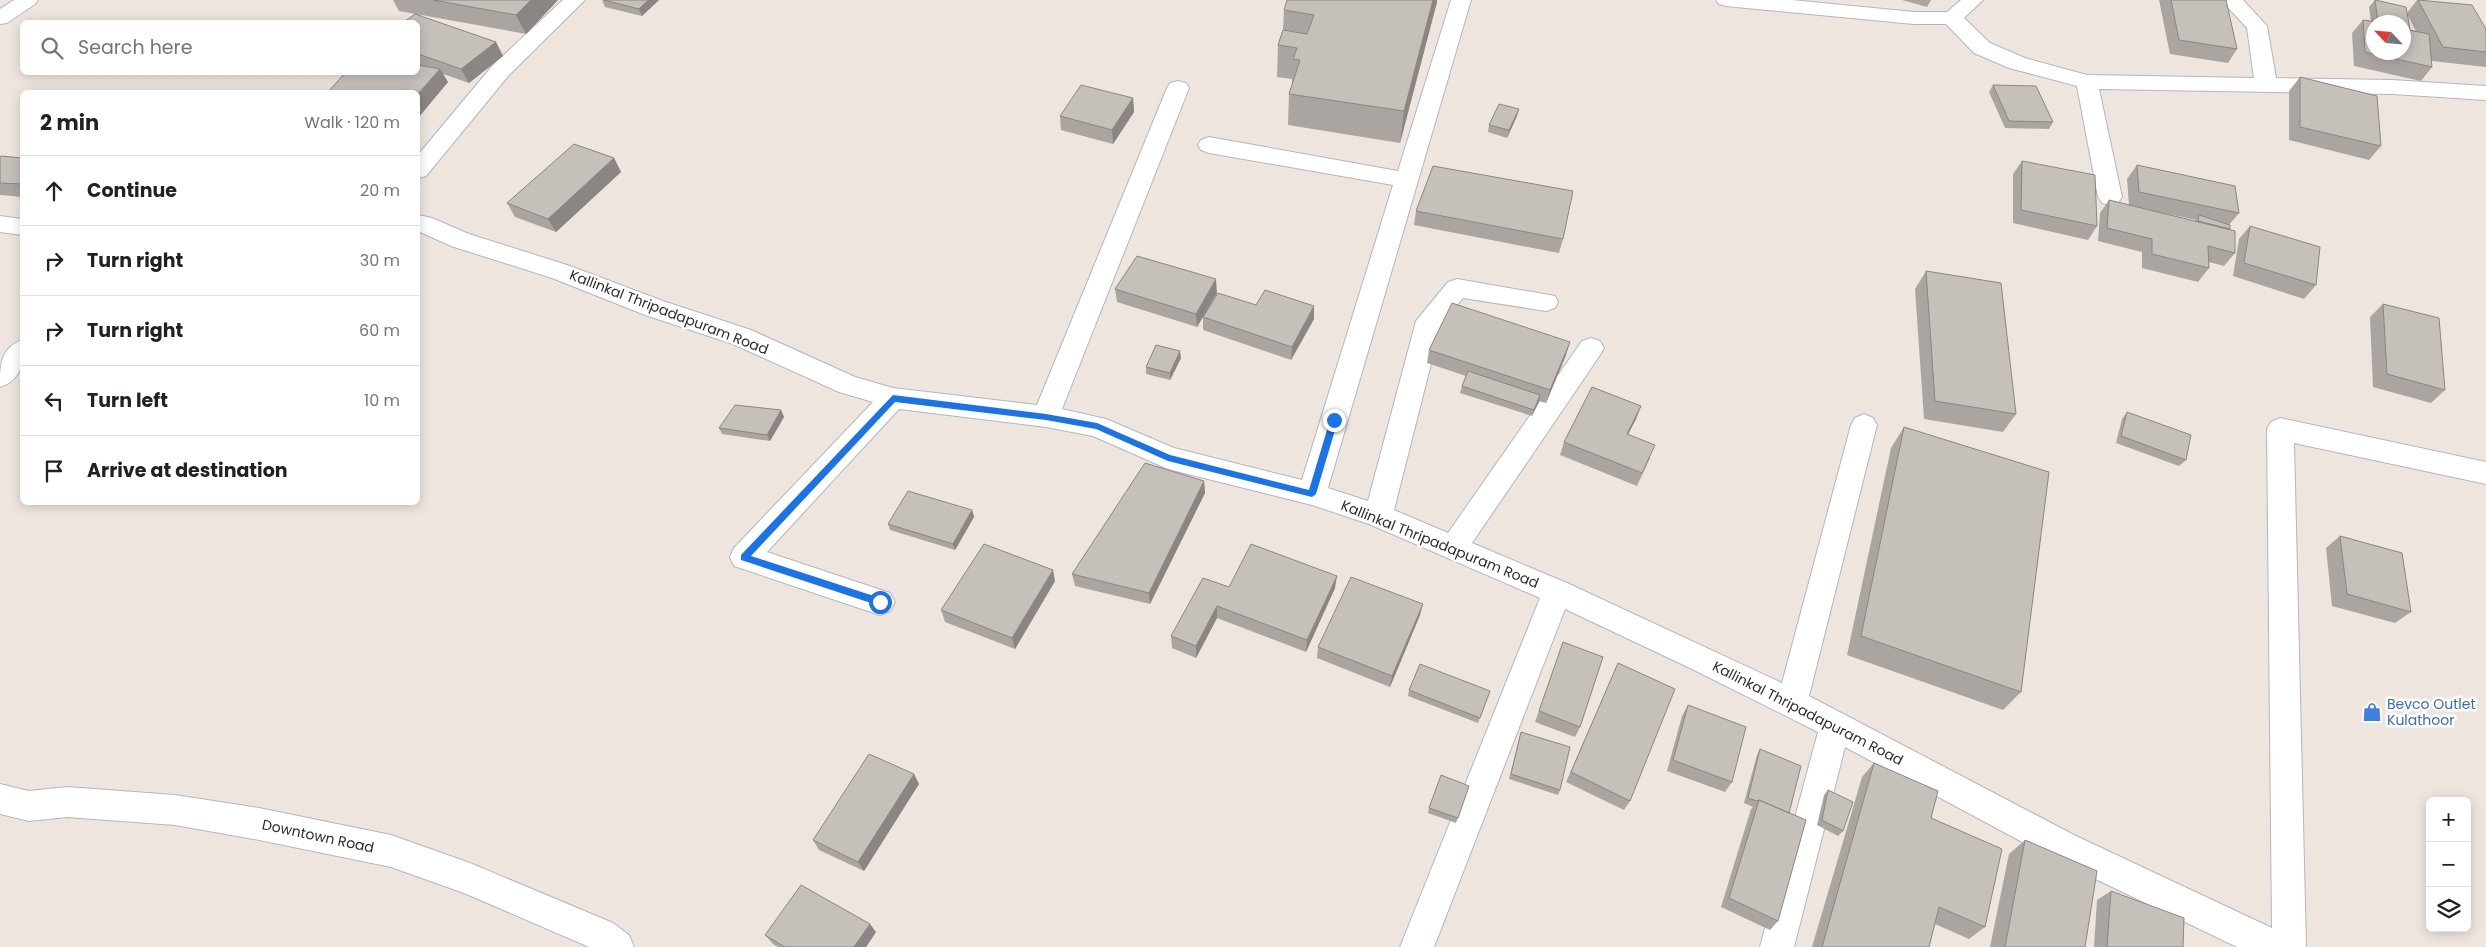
<!DOCTYPE html>
<meta charset="utf-8">
<style>
:root{--surface:#fff;--page:#f6f6f6;--text:#202124;--muted:#757577;--line:#e0e0e0}
body{margin:0;font-family:Poppins,sans-serif;background:var(--page);color:var(--text)}
.controls{position:absolute;right:15px;bottom:15px;display:grid;overflow:hidden;border-radius:8px;box-shadow:0 2px 12px #0003}
.controls button{width:45px;height:45px;display:grid;place-items:center;padding:0;border:0;border-bottom:1px solid var(--line);background:var(--surface);color:var(--text);font:25px sans-serif}
.compass{position:absolute;left:2366px;top:15px;width:45px;height:45px;border-radius:50%;background:var(--surface);box-shadow:0 2px 12px #0003;rotate:296deg}
.stop{position:absolute;width:15px;height:15px;margin:-11px;border:4px solid #1a73e8;border-radius:50%;background:#fff}
.stop.end{background:#1a73e8;border-color:#fff;box-shadow:0 1px 5px #0008}
.list{margin:0;padding:0;list-style:none}
h2{display:flex;justify-content:space-between;align-items:center;height:65px;margin:0;padding:0 20px;font-size:21px}
h2 small{font-size:16px;font-weight:400;color:var(--muted)}
.list li{display:grid;grid-template-columns:32px 1fr auto;gap:15px;align-items:center;box-sizing:border-box;height:70px;padding:0 20px;border-top:1px solid var(--line)}
.list b{display:block;font-size:19px;white-space:nowrap}
.list em{font-size:16px;font-style:normal;color:var(--muted)}
.icon{flex:none;width:28px;height:28px;fill:none;stroke:currentColor;stroke-width:2;stroke-linecap:round;stroke-linejoin:round}
.map{position:relative;flex:none;width:2486px;height:947px;overflow:hidden}
.search{position:absolute;background:var(--surface);box-shadow:0 2px 12px #0003;left:20px;top:20px;width:400px;height:55px;display:flex;align-items:center;gap:12px;box-sizing:border-box;padding:0 18px;border-radius:8px;color:var(--muted);font-size:19px}
.panel{position:absolute;background:var(--surface);box-shadow:0 2px 12px #0003;left:20px;top:90px;width:400px;height:415px;border-radius:8px}
.map>svg:first-child{display:block}
</style>
<div class="map">
<svg width="2486" height="947" viewBox="0 0 2486 947">
<rect width="100%" height="100%" fill="#eee6de"/>
<g fill="none" stroke-linecap="round" stroke-linejoin="round">
<g stroke="#b2b6c0" stroke-width="2">
<path id="street" d="M14,0H38L35,4L7,23L0,24V9Z
M563,0H585L509,75L426,176L418,178V155L493,65Z
M1451,0H1471L1328,488L1368,501L1416,321L1448,282L1457,279L1555,296L1558,302L1555,308L1546,311L1463,298L1441,324L1394,510L1448,533L1582,341L1591,338L1600,341L1604,348L1600,355L1472,543L1567,583L1782,683L1851,425L1855,418L1864,414L1873,418L1877,425L1809,696L2076,836L2272,928L2267,429L2271,422L2280,418L2486,462V484L2294,443L2306,947H2237L2052,858L1845,747L1794,947H1760L1818,732L1690,668L1565,609L1434,947H1400L1540,598L1369,524L1312,505L1168,469L1093,436L1046,427L899,409L767,552L890,593L895,602L890,611L880,615L734,566L730,557L734,548L873,402L839,392L733,344L645,315L552,278L451,246L418,231V215L432,218L469,234L570,266L663,301L751,330L855,377L893,388L1037,405L1167,88L1170,83L1178,81L1186,83L1189,88L1062,409L1106,419L1174,448L1302,480L1393,185L1209,153L1201,150L1198,145L1201,140L1209,137L1398,171Z
M1716,0H1792L1914,12H1947L1961,0H1983L1964,18L1990,43L2025,58L2087,75L2254,78L2247,28L2221,0H2243L2267,26L2276,78L2392,80L2486,86V100L2392,94L2099,89L2122,197L2118,203L2110,205L2102,203L2098,197L2077,86L2009,68L1974,53L1946,24H1914L1726,6L1719,4Z
M0,216L22,219V235L0,232Z
M22,340C25,360 22,380 0,387C0,366 0,348 22,340Z"/>
</g>
<g stroke="#b2b6c0" stroke-width="2">
<path id="secondary" d="M0,784L29,791L67,787L175,795L259,808L391,835L470,863L613,923L629,935L634,947H589L464,893L391,867L259,840L175,825L67,817L29,821L0,814Z"/>
</g>
<use href="#street" fill="#fff" fill-rule="evenodd"/>
<use href="#secondary" fill="#fff" fill-rule="evenodd"/>
</g>
<path fill="#aaa5a1" fill-rule="evenodd" d="M393,0H558L526,34L399,11Z
M602,0H659L642,16L605,7Z
M1902,0H1931L1927,7Z
M2159,0H2226L2237,49L2228,63L2170,54Z
M2375,0L2407,13L2417,0H2422L2486,28V67L2432,61V67L2421,81L2354,66L2352,33L2363,20L2371,21L2369,7ZM2408,16L2416,31L2410,30Z
M1437,2L1400,143L1288,125L1289,94L1292,86V79L1277,77L1278,45L1283,30L1284,10Z
M418,22L496,42L503,56L469,83L443,74L448,82L418,118V92L421,66L418,64Z
M2300,77L2381,146L2369,160L2289,140V91Z
M1993,85L2053,122L2049,129L2005,128L1989,92Z
M1133,98L1134,112L1113,144L1061,130L1060,116Z
M1519,109L1517,116L1507,138L1488,132L1489,125Z
M0,157L22,158V197L0,195Z
M614,158L621,172L556,232L515,217L507,203Z
M2022,161L2097,226L2088,240L2013,223V174Z
M2137,165L2239,213L2229,225L2230,229L2235,253L2224,266L2209,262V268L2198,282L2142,268V252L2098,241L2100,213L2109,200L2129,205L2127,179ZM2159,212L2196,220L2195,221Z
M1416,211L1563,239L1559,253L1414,225Z
M2250,226L2316,285L2304,299L2233,276L2239,239Z
M1926,271L2016,414L2003,432L1924,419L1915,289Z
M1115,289L1217,293L1197,327L1117,302Z
M2383,304L2445,390L2431,403L2373,387L2370,317Z
M1203,317L1314,319L1291,360L1203,330Z
M1429,350L1566,355L1546,403L1539,401L1532,416L1460,393L1462,386L1466,376L1427,363Z
M1181,358L1170,380L1146,374V367Z
M1641,406L1636,419L1628,434L1650,458L1637,486L1560,455L1564,442Z
M781,410L784,417L770,441L722,434L719,428Z
M2127,412L2186,460L2179,466L2116,443L2122,419Z
M1904,427L2021,692L2003,710L1847,655L1891,448Z
M1204,481L1205,493L1150,604L1075,586L1072,574Z
M972,510L974,517L955,550L890,530L888,524Z
M2340,536L2411,612L2395,623L2332,606L2326,548Z
M1055,581L1015,649L945,622L941,610Z
M1229,587L1335,588L1306,652L1217,618L1196,658L1172,648L1171,636Z
M1420,615L1390,687L1317,658L1318,647Z
M1563,642L1580,727L1575,737L1535,722Z
M1618,663L1630,801L1624,810L1566,782Z
M1409,690L1490,691L1478,723L1408,696Z
M1688,705L1732,782L1725,792L1667,771L1682,716Z
M1521,732L1560,790L1558,795L1509,779Z
M1760,749L1789,813L1778,921L1770,930L1721,907L1751,809L1753,807L1744,803L1757,755Z
M1874,763L1931,818L1985,927L1969,939L1935,924L1929,947H1812L1862,777Z
M914,774L919,784L864,871L819,850L813,840Z
M1469,786L1456,823L1428,813L1429,808Z
M1828,790L1843,831L1838,836L1817,825L1824,795Z
M2025,840L2085,947H1990L2009,854Z
M2111,891L2183,947H2094L2097,900Z
M876,932L866,947H778L773,944L765,935Z"/>
<path fill="#8b8683" d="M531,0H558L526,34L516,15Z
M648,0H659L642,16L639,9Z
M1433,0H1437V2L1400,143L1404,111Z
M496,42L503,56L469,83L461,69Z
M440,69L448,82L418,118V94Z
M1133,98L1134,112L1113,144L1112,130Z
M1519,109L1517,116L1507,138L1509,130Z
M614,158L621,172L556,232L548,219Z
M1216,279L1217,293L1197,327L1196,314Z
M1314,306V319L1291,360L1292,347Z
M1570,342L1566,355L1546,403L1550,390Z
M1180,351L1181,358L1170,380V373Z
M1540,395L1539,402L1532,416L1534,410Z
M1641,406L1636,419L1622,446L1627,434Z
M781,410L784,417L770,441L767,435Z
M1204,481L1205,493L1150,604L1149,593Z
M972,510L974,517L955,550L953,544Z
M1053,570L1055,581L1015,649L1012,638Z
M1337,576L1335,588L1306,652L1307,640Z
M1423,604L1420,615L1390,687L1392,676Z
M1217,606V618L1196,658V646Z
M914,774L919,784L864,871L858,862Z
M870,924L876,932L866,947H854Z"/>
<path fill="#c6c0bb" stroke="#8b8683" d="M433,0H531L516,15Z
M604,0H648L639,9Z
M1287,0H1433L1404,111L1289,94L1300,60L1293,59L1297,48L1278,45L1283,30L1307,34L1314,15L1284,10Z
M2171,0H2226L2237,49L2179,40Z
M2375,0L2406,7L2410,30L2404,29V22H2378Z
M2418,0L2472,5L2486,29V52L2443,47Z
M415,14L496,42L461,69L418,54V22H404Z
M2363,20L2376,22H2374V52H2404V29L2429,34L2432,67L2365,52Z
M418,65L440,69L418,94V92H328L346,72H418Z
M2300,77L2377,96L2381,146L2300,127Z
M1081,85L1133,98L1112,130L1060,116Z
M1993,85L2036,86L2053,122L2009,121Z
M1499,104L1519,109L1509,130L1489,125Z
M574,144L614,158L548,219L507,203Z
M1,156L22,158V184L0,183V157Z
M2022,161L2095,175L2097,226L2021,210Z
M2137,165L2235,186L2239,213L2139,192Z
M1433,166L1573,191L1563,239L1416,211Z
M2109,200L2235,231V253L2208,246L2209,268L2152,254V239L2107,228Z
M2199,215L2230,225V229L2198,221Z
M2250,226L2320,247L2316,285L2244,263Z
M1137,256L1216,279L1196,314L1115,289Z
M1926,271L2001,283L2016,414L1935,401Z
M1265,290L1314,306L1292,347L1203,317L1218,293L1256,305Z
M1452,303L1570,342L1550,390L1429,350Z
M2383,304L2439,318L2445,390L2387,374Z
M1156,345L1180,351L1170,373L1146,367Z
M1468,371L1540,395L1534,410L1462,386Z
M1592,387L1641,406L1627,434L1655,445L1642,473L1564,442Z
M735,405L781,410L767,435L719,428Z
M2127,412L2191,435L2186,460L2121,436Z
M1904,427L2049,472L2021,692L1861,636Z
M1145,463L1204,481L1149,593L1072,574Z
M908,491L972,510L953,544L888,524Z
M2340,536L2402,553L2411,612L2347,594Z
M984,544L1053,570L1012,638L941,610Z
M1251,544L1337,576L1307,640L1217,606L1196,646L1171,636L1203,578L1229,587Z
M1351,577L1423,604L1392,676L1318,647Z
M1563,642L1603,657L1580,727L1539,711Z
M1618,663L1675,689L1630,801L1571,772Z
M1420,664L1490,691L1480,718L1409,690Z
M1688,705L1746,727L1732,782L1673,760Z
M1521,732L1570,747L1560,790L1511,774Z
M1760,749L1801,766L1789,813L1759,800L1757,801L1748,798Z
M869,754L914,774L858,862L813,840Z
M1874,763L1938,791L1931,818L2002,849L1985,927L1939,907L1929,947H1822Z
M1441,775L1469,786L1458,818L1429,808Z
M1828,790L1853,802L1843,831L1822,820Z
M1759,800L1806,820L1778,921L1729,898Z
M2025,840L2097,871L2085,947H2005Z
M801,885L870,924L854,947H785L765,935Z
M2111,891L2184,918L2183,947H2107Z"/>
<path fill="#1a73e8" d="M893,395L1046,414L1097,423L1170,455L1309,490L1330,420L1334,417L1338,420L1316,494L1312,497L1168,461L1096,429L1046,420L895,402L751,556L883,599V605L880,606L741,560V555Z"/>
<defs>
<g id="shop-bare" transform="scale(1.5)"><path d="M-5-2.5h2.3a2.7 3.5 0 0 1 5.4 0H5L5.5 6h-11ZM-1.5-2.5h3a1.5 2.3 0 0 0-3 0Z" fill="#3f7fe0" stroke="#fff" stroke-width="2.5" paint-order="stroke"/></g>
</defs>
<g fill-rule="evenodd">
<use href="#shop-bare" x="2372" y="712"/>
</g>
<g text-anchor="middle" stroke-width="5" stroke-linejoin="round" paint-order="stroke">
<g font-size="14" fill="#2c2c2c" stroke="#fff">
<text transform="translate(669 312) rotate(21)" y="5">Kallinkal Thripadapuram Road</text>
<text transform="translate(1440 544) rotate(22)" y="5">Kallinkal Thripadapuram Road</text>
<text transform="translate(1808 713) rotate(27)" y="5">Kallinkal Thripadapuram Road</text>
<text transform="translate(318 836) rotate(12)" y="5">Downtown Road</text>
</g>
<g font-size="14" fill="#366cbe" stroke="#fff" text-anchor="start">
<text x="2387" y="709">Bevco Outlet<tspan x="2387" dy="16">Kulathoor</tspan></text>
</g>
</g>
</svg>
<div class="controls">
<button>+</button>
<button>−</button>
<button><svg class="icon" aria-label="layers" viewBox="0 0 24 24"><path d="M12 4l9 5-9 5-9-5zM3 14l9 5 9-5"/></svg></button>
</div>
<svg class="compass" viewBox="-18 -18 36 36"><path d="M0-13l5 13h-10z" fill="#e53935"/><path d="M0 13l5-13h-10z" fill="#757577"/></svg>
<div class="stop" style="left:880px;top:602px"></div>
<div class="stop end" style="left:1334px;top:420px"></div>
<div class="search"><svg class="icon" aria-label="search" viewBox="0 0 24 24"><circle cx="10" cy="10" r="6"/><path d="M15 15l6 6"/></svg>Search here</div>
<section class="panel">
<h2>2 min<small>Walk · 120 m</small></h2>
<ul class="list">
<li><svg class="icon" aria-label="ahead" viewBox="0 0 24 24"><path d="M12 20V5M6 11l6-6 6 6"/></svg><div><b>Continue</b></div><em>20 m</em></li>
<li><svg class="icon" aria-label="right" viewBox="0 0 24 24"><path d="M7 20v-9h11M14 6l5 5-5 5"/></svg><div><b>Turn right</b></div><em>30 m</em></li>
<li><svg class="icon" aria-label="right" viewBox="0 0 24 24"><path d="M7 20v-9h11M14 6l5 5-5 5"/></svg><div><b>Turn right</b></div><em>60 m</em></li>
<li><svg class="icon" aria-label="left" viewBox="0 0 24 24"><path d="M17 20v-9H6M10 6l-5 5 5 5"/></svg><div><b>Turn left</b></div><em>10 m</em></li>
<li><svg class="icon" aria-label="arrive" viewBox="0 0 24 24"><path d="M6 21V4h12l-3 4 3 4H6"/></svg><div><b>Arrive at destination</b></div></li>
</ul>
</section>
</div>
